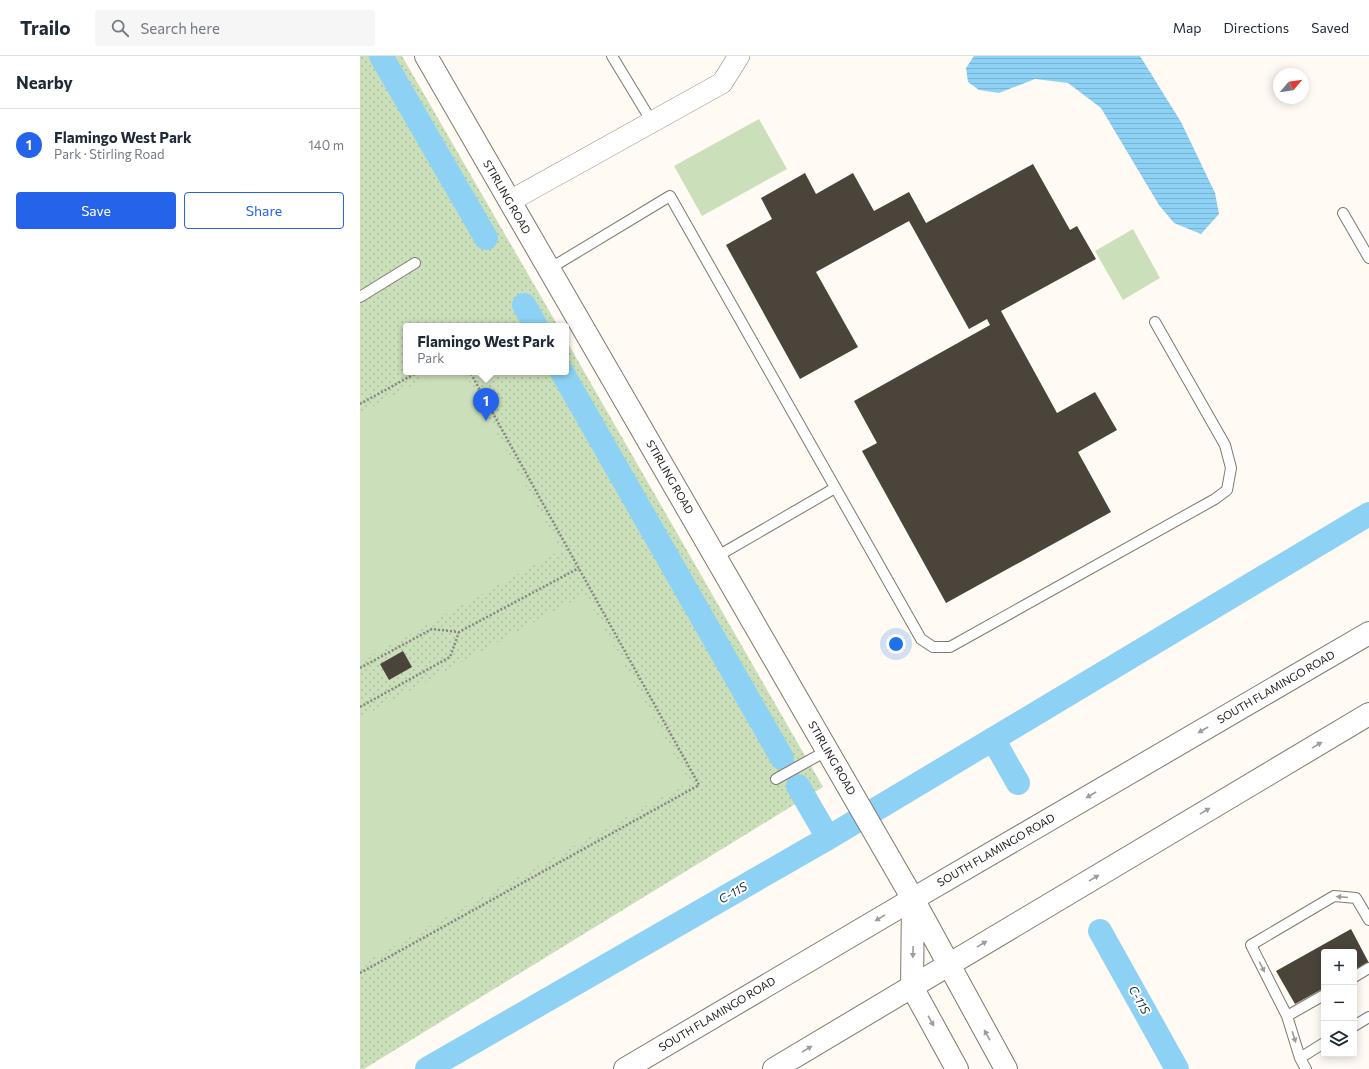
<!DOCTYPE html>
<meta charset="utf-8">
<style>
:root{--surface:#fff;--page:#f6f6f7;--text:#1f2937;--muted:#747a83;--line:#e0e1e3;--accent:#2563eb}
body{margin:0;font-family:Commissioner,sans-serif;background:var(--page);color:var(--text)}
.controls{position:absolute;right:12px;bottom:12px;display:grid;overflow:hidden;border-radius:4px;box-shadow:0 2px 10px #0003}
.controls button{width:36px;height:36px;display:grid;place-items:center;padding:0;border:0;border-bottom:1px solid var(--line);background:var(--surface);color:var(--text);font:20px sans-serif}
.compass{position:absolute;left:913px;top:12px;width:36px;height:36px;border-radius:50%;background:var(--surface);box-shadow:0 2px 10px #0003;rotate:61deg}
.you{position:absolute;left:536px;top:588px;width:14px;height:14px;margin:-10px;border:3px solid #fff;border-radius:50%;background:#1a73e8;box-shadow:0 0 0 6px #1a73e833}
.badge{display:grid;place-items:center;width:26px;height:26px;border-radius:50%;background:var(--accent);color:#fff;font-size:13px;font-weight:700}
.pin{position:absolute;translate:-50% -33px;filter:drop-shadow(0 1px 2px #0008)}
.pin::after{content:'';position:absolute;top:21px;width:14px;height:12px;background:inherit;clip-path:polygon(0 0,100% 0,50% 100%)}
.popup{position:absolute;left:43px;top:267px;width:166px;height:52px;box-sizing:border-box;display:grid;place-content:center;border-radius:4px;background:var(--surface);filter:drop-shadow(0 1px 3px #0005);font-size:13px;white-space:nowrap;color:var(--muted)}
.popup b{font-size:15px;color:var(--text)}
.popup::after{content:'';position:absolute;left:50%;top:100%;margin-left:-8px;border:8px solid transparent;border-top-color:var(--surface)}
.list{margin:0;padding:0;list-style:none}
h2{display:flex;justify-content:space-between;align-items:center;height:52px;margin:0;padding:0 16px;font-size:17px}
h2 small{font-size:13px;font-weight:400;color:var(--muted)}
.list li{display:grid;grid-template-columns:26px 1fr auto;gap:12px;align-items:center;box-sizing:border-box;height:72px;padding:0 16px;border-top:1px solid var(--line)}
.list b{display:block;font-size:15px;white-space:nowrap}
.list p{margin:0;font-size:13px;white-space:nowrap;color:var(--muted)}
.list em{font-size:13px;font-style:normal;color:var(--muted)}
.actions{display:flex;gap:8px;padding:12px 16px}
.actions a{flex:1;padding:9px 0;border:1px solid var(--accent);border-radius:4px;text-align:center;font-size:14px;color:var(--accent)}
.actions .main{background:var(--accent);color:#fff}
.icon{flex:none;width:22px;height:22px;fill:none;stroke:currentColor;stroke-width:2;stroke-linecap:round;stroke-linejoin:round}
.map{position:relative;flex:none;width:1009px;height:1013px;overflow:hidden}
header{display:flex;align-items:center;gap:24px;box-sizing:border-box;height:56px;padding:0 20px;background:var(--surface);border-bottom:1px solid var(--line)}
header strong{font-size:19px}
nav{display:flex;gap:22px;margin-inline-start:auto;font-size:14px}
.search{width:280px;height:36px;background:var(--page);display:flex;align-items:center;gap:10px;box-sizing:border-box;padding:0 14px;border-radius:4px;color:var(--muted);font-size:15px}
main{display:flex}
aside{flex:1;background:var(--surface)}
.map>svg:first-child{display:block}
</style>
<header>
<strong>Trailo</strong>
<div class="search"><svg class="icon" aria-label="search" viewBox="0 0 24 24"><circle cx="10" cy="10" r="6"/><path d="M15 15l6 6"/></svg>Search here</div>
<nav><a>Map</a><a>Directions</a><a>Saved</a></nav>
</header>
<main>
<aside>
<h2>Nearby<small></small></h2>
<ul class="list">
<li><span class="badge">1</span><div><b>Flamingo West Park</b><p>Park · Stirling Road</p></div><em>140 m</em></li>
</ul>
<div class="actions"><a class="main">Save</a><a>Share</a></div>
</aside>
<div class="map">
<svg width="1009" height="1013" viewBox="0 0 1009 1013">
<defs>
<pattern id="park-dots" width="8" height="8" patternUnits="userSpaceOnUse"><rect width="8" height="8" fill="#cbe0ba"/><path d="M2 2h.1M6 6h.1" fill="none" stroke="#aec09f" stroke-width="1.8" stroke-linecap="round"/></pattern>
<pattern id="water-rules" width="6" height="5" patternUnits="userSpaceOnUse"><rect width="6" height="5" fill="#8dd2f5"/><path d="M0 2.5h6" fill="none" stroke="#7ab4d2"/></pattern>
</defs>
<rect width="100%" height="100%" fill="#fffaf3"/>
<path fill="url(#park-dots)" d="M0,0H42L198,270H46V316H206V284L463,731L4,1013H0Z"/>
<path fill="#cbe0ba" d="M399,63L427,113L342,160L314,110Z
M773,173L800,222L763,244L735,195Z
M76,316H103L201,494L0,606V358Z
M225,538L329,726L0,909V662Z"/>
<path fill="url(#water-rules)" d="M614,0H780L821,66L855,137L859,158L841,178L814,167L799,149L741,52L708,27L675,23L639,37L619,34L608,26L606,12Z"/>
<g fill="none" stroke-linecap="round" stroke-linejoin="round">
<path stroke="#8dd2f5" stroke-width="24" d="M21,0L126,182
M164,249L176,270
M202,316L422,702
M633,683L658,727
M438,730L468,782
M740,875L817,1013
M67,1013L468,782L1009,458"/>
</g>
<path fill="#4a443b" d="M673,108L710,174L717,170L736,203L641,255L697,357L735,336L757,374L718,396L751,456L586,547L502,395L517,387L494,345L630,269L627,263L609,273L549,165L456,216L498,291L440,323L366,189L412,163L401,142L445,117L456,138L493,117L514,155L549,136L566,167Z
M43,595L52,611L29,624L20,608Z
M991,873L1009,907L994,916V896H964V932L935,948L916,915Z"/>
<g fill="none" stroke-linecap="round" stroke-linejoin="round">
<g stroke="#7f786e" stroke-width="12">
<path id="lane" d="M252,0L292,66
M983,157L1009,202
M189,213L310,140L561,583L573,591H590L855,443L867,434L871,412L865,389L795,266
M0,241L55,207
M356,501L475,432
M416,723L468,694
M994,921L1009,912
M964,939L927,960L891,889L974,840L996,842L1009,864
M927,960L940,1002L946,1013
M994,970L1009,961
M940,1002L964,987"/>
</g>
<g stroke="#7f786e" stroke-width="22">
<path id="street" d="M150,145L362,27L379,0"/>
</g>
<g stroke="#7f786e" stroke-width="24">
<path id="secondary" d="M66,0L553,843"/>
</g>
<g stroke="#7f786e" stroke-width="24">
<path id="primary" d="M553,843L646,1013
M553,844L552,931L597,1013"/>
</g>
<g stroke="#7f786e" stroke-width="24">
<path id="highway" d="M265,1013L553,843L1009,577
M414,1013L1009,658"/>
</g>
<path stroke="#898580" stroke-width="2.5" stroke-dasharray="2 2" stroke-linecap="butt" d="M0,348L58,316
M0,612L72,573L99,576L219,512
M0,651L90,601L99,576
M0,917L339,729L110,316"/>
<use href="#lane" stroke="#fff" stroke-width="10"/>
<use href="#street" stroke="#fff" stroke-width="21"/>
<use href="#secondary" stroke="#fff" stroke-width="22"/>
<use href="#primary" stroke="#fff" stroke-width="22"/>
<use href="#highway" stroke="#fff" stroke-width="22"/>
</g>
<defs><path id="oneway-solid" d="M-6-.8H1V-3.2L6.5 0L1 3.2V.8H-6Z"/></defs>
<g fill="#9d9c9a">
<use href="#oneway-solid" transform="translate(843 674) rotate(150)"/>
<use href="#oneway-solid" transform="translate(957 689) rotate(-31)"/>
<use href="#oneway-solid" transform="translate(731 739) rotate(150)"/>
<use href="#oneway-solid" transform="translate(845 755) rotate(-31)"/>
<use href="#oneway-solid" transform="translate(734 822) rotate(-31)"/>
<use href="#oneway-solid" transform="translate(982 841) rotate(-175)"/>
<use href="#oneway-solid" transform="translate(520 862) rotate(149)"/>
<use href="#oneway-solid" transform="translate(622 888) rotate(-31)"/>
<use href="#oneway-solid" transform="translate(553 896) rotate(91)"/>
<use href="#oneway-solid" transform="translate(902 911) rotate(63)"/>
<use href="#oneway-solid" transform="translate(571 965) rotate(61)"/>
<use href="#oneway-solid" transform="translate(627 979) rotate(-119)"/>
<use href="#oneway-solid" transform="translate(934 981) rotate(73)"/>
<use href="#oneway-solid" transform="translate(447 993) rotate(-31)"/>
</g>
<g text-anchor="middle" stroke-width="4" stroke-linejoin="round" paint-order="stroke">
<g font-size="11" fill="#26231f" stroke="#fff">
<text transform="translate(147 141) rotate(60)" y="4">STIRLING ROAD</text>
<text transform="translate(310 421) rotate(60)" y="4">STIRLING ROAD</text>
<text transform="translate(916 631) rotate(-30)" y="4">SOUTH FLAMINGO ROAD</text>
<text transform="translate(472 702) rotate(60)" y="4">STIRLING ROAD</text>
<text transform="translate(636 794) rotate(-30)" y="4">SOUTH FLAMINGO ROAD</text>
<text transform="translate(357 958) rotate(-31)" y="4">SOUTH FLAMINGO ROAD</text>
</g>
<g font-size="12" font-style="italic" fill="#0c2d3b" stroke="#fff">
<text transform="translate(373 837) rotate(-30)" y="4">C-11S</text>
<text transform="translate(779 944) rotate(61)" y="4">C-11S</text>
</g>
</g>
</svg>
<div class="controls">
<button>+</button>
<button>−</button>
<button><svg class="icon" aria-label="layers" viewBox="0 0 24 24"><path d="M12 4l9 5-9 5-9-5zM3 14l9 5 9-5"/></svg></button>
</div>
<svg class="compass" viewBox="-18 -18 36 36"><path d="M0-13l5 13h-10z" fill="#e53935"/><path d="M0 13l5-13h-10z" fill="#747a83"/></svg>
<div class="you"></div>
<div class="pin badge" style="left:126px;top:365px">1</div>
<div class="popup"><b>Flamingo West Park</b>Park</div>
</div>
</main>
